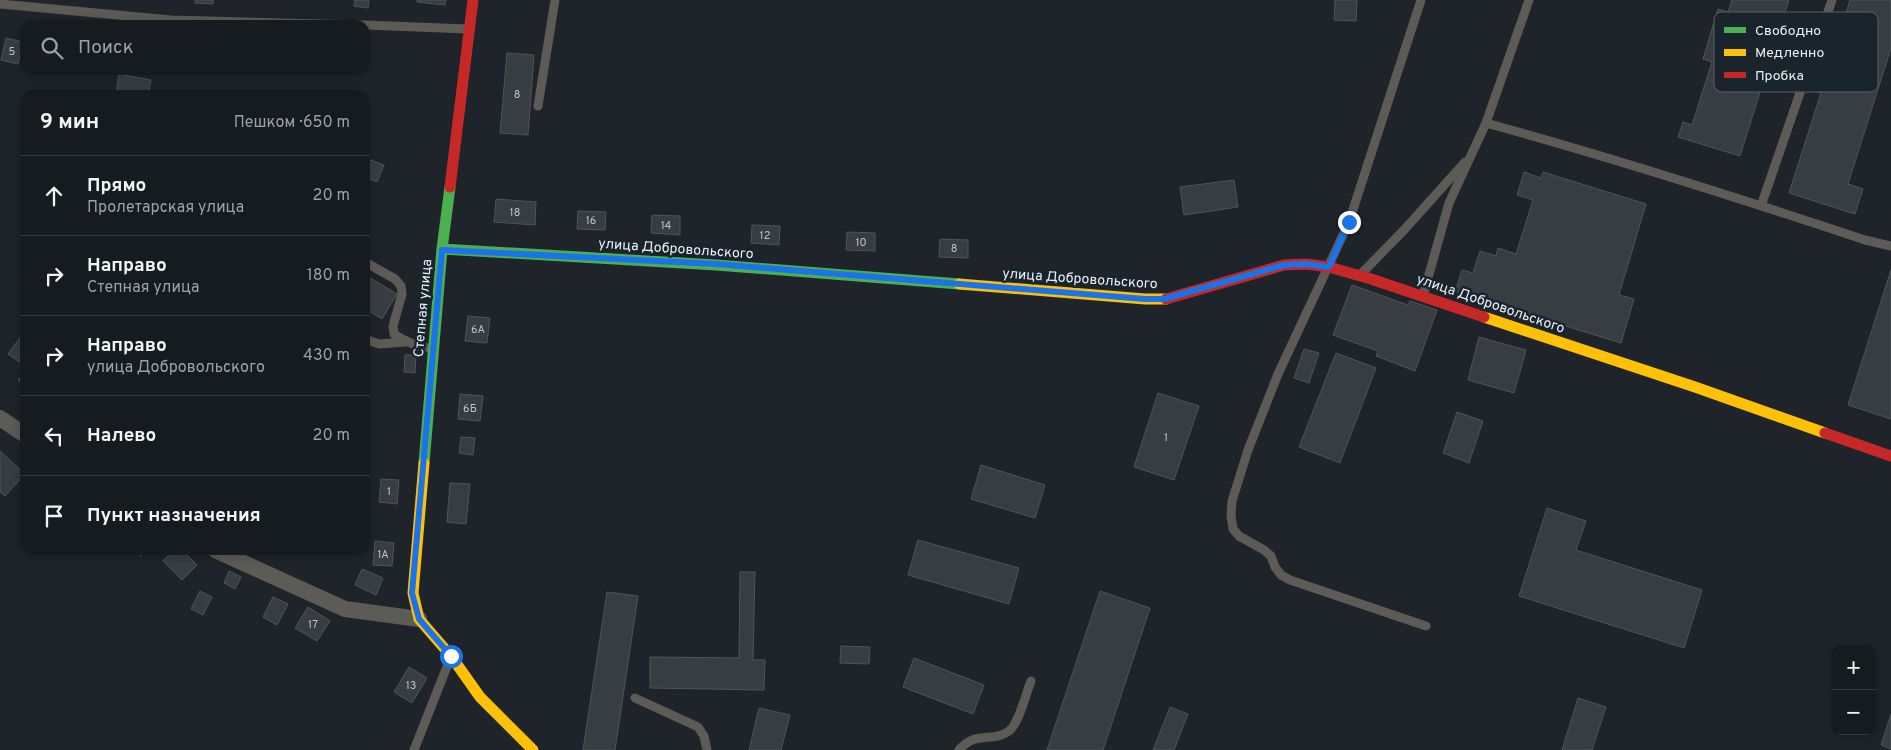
<!DOCTYPE html>
<html lang="ru">
<meta charset="utf-8">
<style>
:root{--surface:#161b1f;--page:#23282c;--text:#f1f3f6;--muted:#9ea1a4;--line:#35393d}
body{margin:0;font-family:Overpass,sans-serif;background:var(--page);color:var(--text)}
.controls{position:absolute;right:15px;bottom:15px;display:grid;overflow:hidden;border-radius:10px;box-shadow:0 2px 12px #0003}
.controls button{width:45px;height:45px;display:grid;place-items:center;padding:0;border:0;border-bottom:1px solid var(--line);background:var(--surface);color:var(--text);font:25px sans-serif}
.stop{position:absolute;width:15px;height:15px;margin:-11px;border:4px solid #1a73e8;border-radius:50%;background:#fff}
.stop.end{background:#1a73e8;border-color:#fff;box-shadow:0 1px 5px #0008}
.list{margin:0;padding:0;list-style:none}
h2{display:flex;justify-content:space-between;align-items:center;height:65px;margin:0;padding:0 20px;font-size:21px}
h2 small{font-size:16px;font-weight:400;color:var(--muted)}
.list li{display:grid;grid-template-columns:32px 1fr auto;gap:15px;align-items:center;box-sizing:border-box;height:80px;padding:0 20px;border-top:1px solid var(--line)}
.list b{display:block;font-size:19px;white-space:nowrap}
.list p{margin:0;font-size:16px;white-space:nowrap;color:var(--muted)}
.list em{font-size:16px;font-style:normal;color:var(--muted)}
.icon{flex:none;width:28px;height:28px;fill:none;stroke:currentColor;stroke-width:2;stroke-linecap:round;stroke-linejoin:round}
.map{position:relative;flex:none;width:1891px;height:750px;overflow:hidden}
.search{position:absolute;background:var(--surface);box-shadow:0 2px 12px #0003;left:20px;top:20px;width:350px;height:55px;display:flex;align-items:center;gap:12px;box-sizing:border-box;padding:0 18px;border-radius:15px;color:var(--muted);font-size:19px}
.panel{position:absolute;background:var(--surface);box-shadow:0 2px 12px #0003;left:20px;top:90px;width:350px;height:465px;border-radius:15px}
.map>svg:first-child{display:block}
</style>
<div class="map">
<svg width="1891" height="750" viewBox="0 0 1891 750">
<rect width="100%" height="100%" fill="#1e2429"/>
<path fill="#383d42" stroke="#4f5458" d="M195,0H213V4L195,3Z
M355,0H369L368,8L354,6Z
M417,0H446L445,5L417,2Z
M1335,0H1357L1356,21L1334,20Z
M1732,0H1789L1740,156L1678,137L1683,122L1692,125L1712,62L1703,59L1718,9L1728,12Z
M1850,0H1891V48L1848,184L1863,189L1855,214L1789,193L1821,93L1810,90L1823,49L1834,53Z
M6,38L23,42L18,64L1,60Z
M507,53L534,55L528,135L500,133Z
M119,74L151,80L148,95H116Z
M365,158L384,165L377,182L365,177Z
M1524,172L1541,178L1543,172L1646,204L1619,295L1634,299L1621,343L1455,292L1462,270L1473,273L1480,251L1496,256L1498,248L1516,254L1533,200L1517,195Z
M1234,180L1238,207L1184,215L1180,187Z
M496,199L536,202L535,225L494,222Z
M578,211L606,212L605,230L577,229Z
M652,215L680,216V235L651,233Z
M752,225L780,226L779,245L751,243Z
M847,232L875,233V251L846,250Z
M940,239L968,240V258L939,257Z
M1891,270V419L1848,405Z
M365,275L397,294L382,319L365,309Z
M1352,285L1408,305L1410,301L1437,310L1415,371L1376,356L1378,351L1333,335Z
M468,316L490,318L487,343L465,341Z
M22,335L25,337L24,365L8,354Z
M1479,337L1526,350L1514,393L1468,380Z
M1304,349L1319,353L1309,383L1294,378Z
M1336,353L1376,368L1340,463L1299,447Z
M405,355H416L415,373L404,372Z
M25,371V385L18,380Z
M1158,393L1199,406L1174,480L1134,467Z
M460,394L483,396L480,421L458,419Z
M1457,412L1483,421L1469,463L1443,453Z
M461,437L475,438L473,455L459,453Z
M0,451L25,474L5,496L0,492Z
M981,465L1045,485L1035,518L971,499Z
M381,479L399,480L397,504L379,502Z
M450,483L470,484L466,524L447,522Z
M1547,508L1586,521L1576,550L1702,590L1684,648L1519,596Z
M918,540L1019,568L1009,604L908,575Z
M375,541L394,543L392,566L373,565Z
M133,550H145L141,556Z
M174,550H182L197,565L182,580L163,561Z
M362,569L383,578L376,595L355,585Z
M229,571L241,577L235,589L224,583Z
M740,572H755L753,660H765L764,690L650,688V657L739,658Z
M200,591L212,597L203,615L191,609Z
M1100,591L1150,608L1103,750H1047Z
M607,592L638,596L615,750H583Z
M273,597L288,604L277,625L263,617Z
M308,607L330,621L317,641L295,628Z
M841,646L870,647L869,664L840,663Z
M914,658L984,685L973,714L903,687Z
M409,667L427,678L412,703L394,692Z
M1578,698L1606,707L1592,750H1562Z
M1170,707L1188,714L1174,750H1153Z
M759,708L790,715L781,750H749Z
M1891,714V749L1881,745Z"/>
<g fill="none" stroke-linecap="round" stroke-linejoin="round">
<path stroke="#5c5b56" stroke-width="9" d="M1421,0L1349,222L1278,374L1248,450L1232,501L1231,516L1233,529L1239,536L1264,550L1271,556L1275,567L1281,575L1290,580L1426,626
M0,4L171,20L363,25
M365,25L468,29
M538,106L555,0
M1486,123C1614,158 1739,198 1865,240L1891,246
M1761,206L1832,0
M365,262L395,279L401,286L402,294L393,326L394,334C407,343 418,347 433,349
M1360,275L1404,230L1465,162
M1423,296L1449,203L1486,123L1529,0
M365,339L379,344L405,342
M635,698L698,727L704,736L707,750
M414,750L450,659
M959,750C976,730 993,743 1009,731C1019,724 1026,693 1031,681"/>
<path stroke="#5c5b56" stroke-width="16" d="M0,418L25,435
M215,550L345,609L419,619"/>
<path stroke="#4caf50" stroke-width="11" d="M442,249L716,265L959,284
M424,463L442,249L450,187"/>
<path stroke="#ffc107" stroke-width="11" d="M959,284L1145,299H1166
M1484,317L1695,387L1825,433
M424,463L413,593L419,619L451,656L480,697L533,750"/>
<path stroke="#c62828" stroke-width="11" d="M450,187L473,0
M1166,299L1284,265L1306,264L1329,267L1371,279L1484,317
M1825,433L1891,456"/>
</g>
<g fill="none" stroke-linecap="round" stroke-linejoin="round">
<path stroke="#1a73e8" stroke-width="6" d="M451,656L419,619L412,593L442,250L716,264L1145,299H1164L1284,265L1306,264L1329,267L1349,222"/>
</g>
<g text-anchor="middle" stroke-width="5" stroke-linejoin="round" paint-order="stroke">
<g font-size="11" fill="#bdc3c9">
<text x="12" y="55">5</text>
<text x="517" y="98">8</text>
<text x="515" y="216">18</text>
<text x="591" y="224">16</text>
<text x="666" y="229">14</text>
<text x="765" y="239">12</text>
<text x="861" y="246">10</text>
<text x="954" y="252">8</text>
<text x="478" y="333">6А</text>
<text x="470" y="412">6Б</text>
<text x="1166" y="441">1</text>
<text x="389" y="495">1</text>
<text x="383" y="558">1А</text>
<text x="313" y="628">17</text>
<text x="411" y="689">13</text>
</g>
<g font-size="14" fill="#e9f0f6" stroke="#1a242d">
<text transform="translate(676 248) rotate(4)" y="5">улица Добровольского</text>
<text transform="translate(1080 278) rotate(4)" y="5">улица Добровольского</text>
<text transform="translate(1491 303) rotate(19)" y="5">улица Добровольского</text>
<text transform="translate(422 308) rotate(-85)" y="5">Степная улица</text>
</g>
</g>
<rect x="1714" y="12" width="164" height="80" rx="8" fill="#1a242d" stroke="#586169" stroke-width="1"/>
<rect x="1724" y="27" width="22" height="6" fill="#4caf50"/>
<rect x="1724" y="49" width="22" height="7" fill="#ffc107"/>
<rect x="1724" y="72" width="22" height="6" fill="#c62828"/>
<g font-size="14" fill="#e9f0f6">
<text x="1755" y="35">Свободно</text>
<text x="1755" y="57">Медленно</text>
<text x="1755" y="80">Пробка</text>
</g>
</svg>
<div class="controls">
<button>+</button>
<button>−</button>
</div>
<div class="stop" style="left:451px;top:656px"></div>
<div class="stop end" style="left:1349px;top:222px"></div>
<div class="search"><svg class="icon" aria-label="search" viewBox="0 0 24 24"><circle cx="10" cy="10" r="6"/><path d="M15 15l6 6"/></svg>Поиск</div>
<section class="panel">
<h2>9 мин<small>Пешком · 650 m</small></h2>
<ul class="list">
<li><svg class="icon" aria-label="ahead" viewBox="0 0 24 24"><path d="M12 20V5M6 11l6-6 6 6"/></svg><div><b>Прямо</b><p>Пролетарская улица</p></div><em>20 m</em></li>
<li><svg class="icon" aria-label="right" viewBox="0 0 24 24"><path d="M7 20v-9h11M14 6l5 5-5 5"/></svg><div><b>Направо</b><p>Степная улица</p></div><em>180 m</em></li>
<li><svg class="icon" aria-label="right" viewBox="0 0 24 24"><path d="M7 20v-9h11M14 6l5 5-5 5"/></svg><div><b>Направо</b><p>улица Добровольского</p></div><em>430 m</em></li>
<li><svg class="icon" aria-label="left" viewBox="0 0 24 24"><path d="M17 20v-9H6M10 6l-5 5 5 5"/></svg><div><b>Налево</b></div><em>20 m</em></li>
<li><svg class="icon" aria-label="arrive" viewBox="0 0 24 24"><path d="M6 21V4h12l-3 4 3 4H6"/></svg><div><b>Пункт назначения</b></div></li>
</ul>
</section>
</div>
